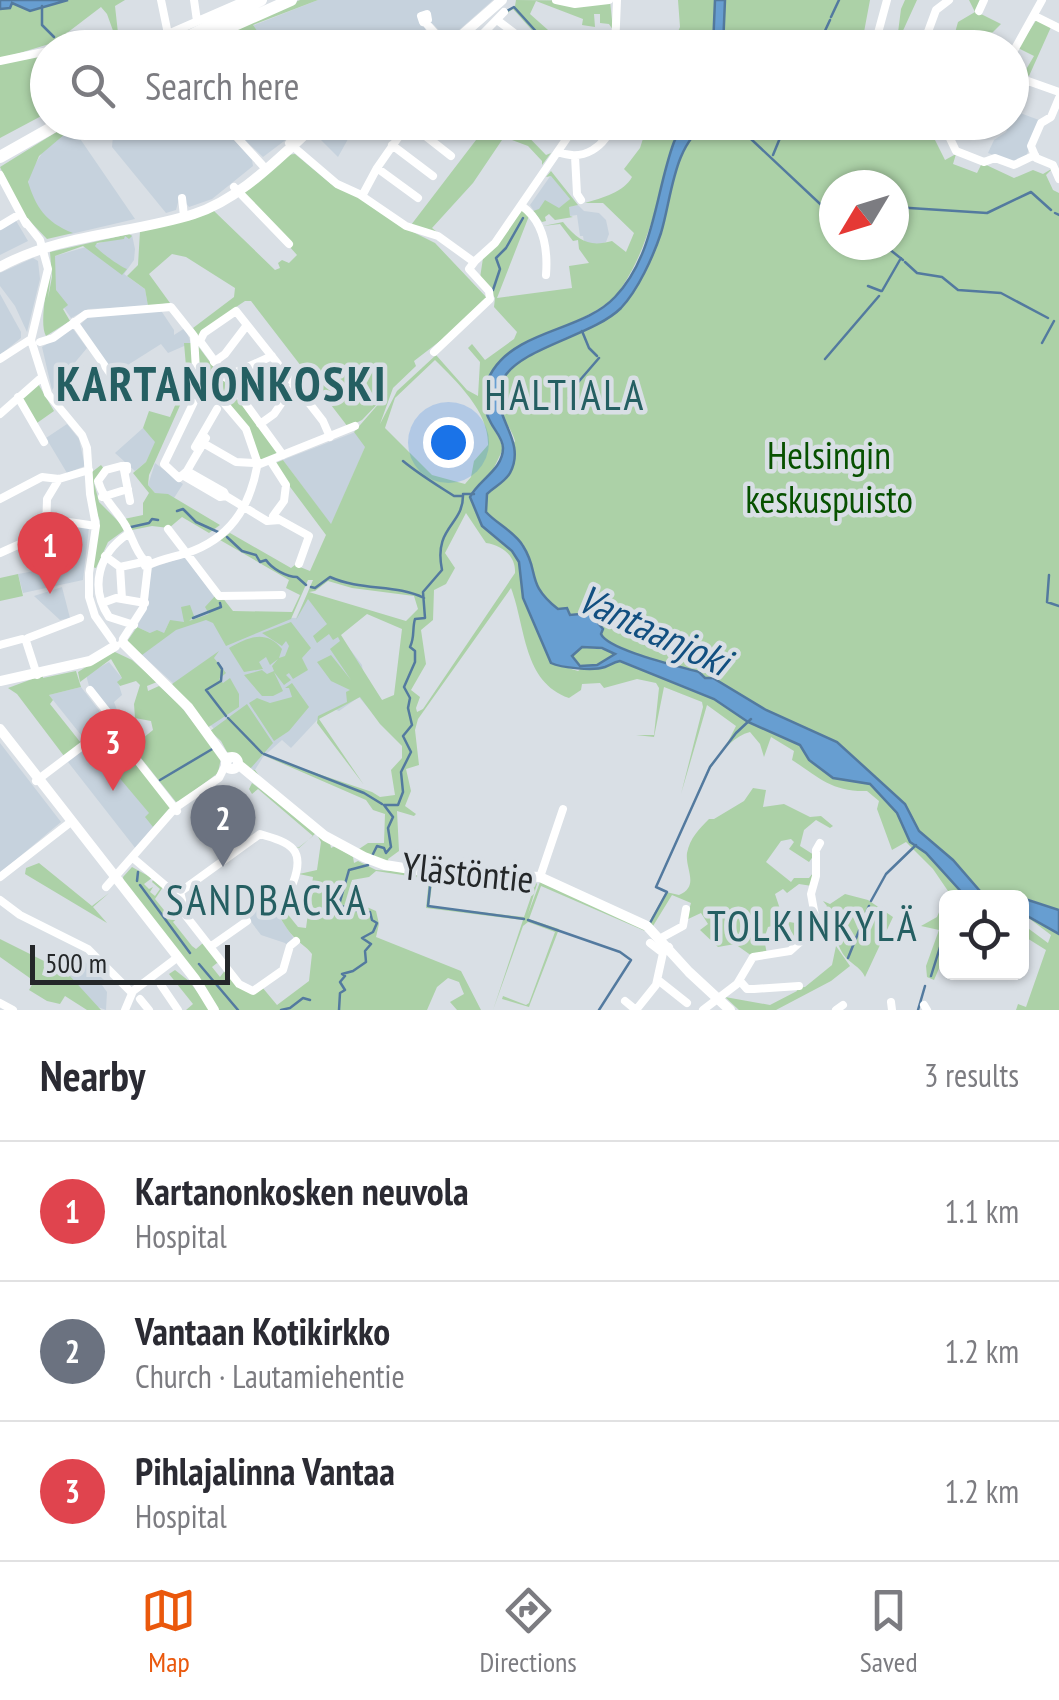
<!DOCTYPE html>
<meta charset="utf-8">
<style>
:root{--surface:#fff;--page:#f7f7f7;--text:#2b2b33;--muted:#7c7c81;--line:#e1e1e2;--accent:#ea580c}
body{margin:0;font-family:"PT Sans Narrow",sans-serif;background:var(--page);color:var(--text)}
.controls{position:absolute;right:30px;bottom:30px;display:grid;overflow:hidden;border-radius:15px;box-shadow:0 2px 8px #0004}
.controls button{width:90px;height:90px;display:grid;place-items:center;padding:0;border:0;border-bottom:2px solid var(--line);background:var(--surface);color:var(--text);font:50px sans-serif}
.compass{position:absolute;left:819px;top:170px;width:90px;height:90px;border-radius:50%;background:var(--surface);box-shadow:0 2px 8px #0004;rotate:232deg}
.scale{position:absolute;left:30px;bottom:25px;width:200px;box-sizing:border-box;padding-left:10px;border:5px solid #242729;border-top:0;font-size:28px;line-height:35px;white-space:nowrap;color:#242729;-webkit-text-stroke:8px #d9dfe5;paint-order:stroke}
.you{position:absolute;left:448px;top:442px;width:35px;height:35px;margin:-25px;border:8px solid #fff;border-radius:50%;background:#1a73e8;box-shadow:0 0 0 15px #1a73e833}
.badge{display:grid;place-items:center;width:65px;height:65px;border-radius:50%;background:var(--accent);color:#fff;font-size:32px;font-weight:700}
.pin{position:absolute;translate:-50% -82px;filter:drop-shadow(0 2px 5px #0008)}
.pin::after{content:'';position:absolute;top:52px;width:35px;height:30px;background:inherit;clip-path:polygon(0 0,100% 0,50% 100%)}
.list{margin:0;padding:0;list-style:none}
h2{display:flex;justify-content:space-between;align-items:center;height:130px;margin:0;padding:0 40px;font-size:42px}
h2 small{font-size:32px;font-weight:400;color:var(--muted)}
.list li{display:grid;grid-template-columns:65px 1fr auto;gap:30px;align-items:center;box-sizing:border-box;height:140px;padding:0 40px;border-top:2px solid var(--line)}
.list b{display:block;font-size:38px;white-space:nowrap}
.list p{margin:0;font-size:32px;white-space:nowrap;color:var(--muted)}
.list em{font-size:32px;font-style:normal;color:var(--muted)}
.icon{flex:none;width:55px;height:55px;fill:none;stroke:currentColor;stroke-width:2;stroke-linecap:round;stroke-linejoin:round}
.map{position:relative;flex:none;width:1059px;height:1010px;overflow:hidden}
.search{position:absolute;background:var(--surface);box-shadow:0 2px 8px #0004;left:30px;right:30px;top:30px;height:110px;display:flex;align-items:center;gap:25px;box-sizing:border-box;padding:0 35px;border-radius:55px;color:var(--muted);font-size:38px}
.sheet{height:550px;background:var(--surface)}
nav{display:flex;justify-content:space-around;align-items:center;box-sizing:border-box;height:140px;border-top:2px solid var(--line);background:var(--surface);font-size:28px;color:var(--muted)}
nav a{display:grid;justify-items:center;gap:5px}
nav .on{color:var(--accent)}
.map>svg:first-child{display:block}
</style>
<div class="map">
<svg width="1059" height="1010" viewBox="0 0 1059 1010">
<rect width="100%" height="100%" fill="#d9dfe5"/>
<path fill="#c6d2dd" d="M318,0H493L450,38L445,37L432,23L425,29L435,43L431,47L207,48L247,28Z
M1015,111L1039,120L1026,157L1013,162L988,153L994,140L1006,132Z
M114,123H219L252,160L253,166L212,199L189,207L180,195L176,210L166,213L112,147Z
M227,123H308L263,157Z
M327,123H357L338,157L314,133Z
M72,127L135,219L71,234L38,216L27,190L30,172L44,150Z
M551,175L570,199L559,209L536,214L530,205Z
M578,205L584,211L599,213L606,220L609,234L606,242L595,246L584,242L583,236H580L577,215L570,216L568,207Z
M15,219L28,241L0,255V228Z
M127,235H132L135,249L134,260L124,274L145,289L148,306L88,309L71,318L64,308L67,305L54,288L55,256Z
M33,258L38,261L40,279L27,332L15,306L0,286V273Z
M0,294L21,332V338L0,355Z
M160,309L174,330V335L185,328L191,343L168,353L161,344L112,375L80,325L88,317Z
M73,329L87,348L52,390L42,347Z
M67,424L79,439L85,466L67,473L46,438Z
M143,428L156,442L146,462L135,471L115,453Z
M358,431L367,443L331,525L283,460Z
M155,463L183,484L174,498L155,493L148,485Z
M71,523L89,527L83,580L23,593L18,574L56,567L46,535Z
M185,557L223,609L211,614L296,618L306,597H310L362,665L363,673L382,700L369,709L359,697L339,711L334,709L319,718L291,748L282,740L263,757L253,773L175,685L140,653L176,626L170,620L164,633H150L137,627L148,603L151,568Z
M62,587L70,618L60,620L34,596Z
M109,662L122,678L118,682L122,695L114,702L123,726L128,728L121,733L117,721L89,686L86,675Z
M81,687L108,722L85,740L49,695Z
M107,732L113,733L170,807L136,849L68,762Z
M0,743L61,822L0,873Z
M263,905L273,908L295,940L289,947L285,943L261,935L252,923L249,916Z
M84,961L105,981L102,985L107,992L106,1010L95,1006L70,976Z"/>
<path fill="#acd1a7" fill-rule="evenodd" d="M68,0H125L115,6L119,42L152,38L109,46L107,40L116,39L107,14L101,7L63,36L64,40L84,43V36L97,32L87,36V45L59,41L0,59V9L9,8L12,3L30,11Z
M300,0H318L253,25L263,39L254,47H250L243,36L220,47L190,48Z
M516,0L610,1L613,30L609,24L600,23V14H594L595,27L582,25L583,19L536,1L530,14L566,46L547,47L513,9L506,14L505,11L515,6Z
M678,0H715L713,47L671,48L680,27Z
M725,0H870L864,32L865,47L723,48Z
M905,0H917L901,35L921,47L896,48L901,9Z
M969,0H983L977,12L1001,24L978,47H951L958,22L975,12Z
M1037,19L1051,27L1029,76L1024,73L1034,56L1018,48Z
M47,53V113L0,138V63Z
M708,122L918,123L917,131L934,138L945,160L956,154L953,164L977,173L982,163L1014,178L1033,170L1043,174L1053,168L1046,175L1053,190L1059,193V910L1026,898L981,891L953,860L919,831L905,804L837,742L700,681L664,671L615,649L591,646L592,641L539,603L527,566L478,504L515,441C511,427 498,413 497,399C497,349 593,339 621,307C638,288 653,257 661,233C673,196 673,145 708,122ZM834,185H894V245H834Z
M71,123H86L78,132L72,128L39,156L28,182C36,207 45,222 73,233L47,239L22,213L0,167Z
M489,123H515L546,155L551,153L542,165V161L528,146L504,137L473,183L432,228L447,240L427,229L411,225Z
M648,123H686C657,178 658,232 622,287C590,338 467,331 487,414C490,426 500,436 503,449L491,474L473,490L471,502L482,526L512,551L519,562L523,595L551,663L578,671L585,666L575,663L572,656L582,647L614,651L644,671L680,683L714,699L748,722L800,745L809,760L833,778L870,784L897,813L910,842L926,853L966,897L946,898V952L934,980L927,977L926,966L939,930L921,926L937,917L948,891L933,869L906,842L892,850L877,809L879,801L867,791C832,792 820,778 792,760L794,751L771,737L764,757L760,744L750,732C723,739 705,777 694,800L710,765L726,746L736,726L707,705L681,794L703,707L702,702L664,687L654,737L636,735H654L659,688L656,683L637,679L604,688L600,683L582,684L581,690L569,698C523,682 526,628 511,588L418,719L415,730L419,765L406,769L411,791L405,806L416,814L414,816L397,811L399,851L388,859L389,863C330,850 290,802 243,768L239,756L227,752L221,741L210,731L247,704L273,743L250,769H246L255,770C273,797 329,837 359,849L368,843H384L385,814L373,810L366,800L265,756L372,792L380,797L395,795L391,770L402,758V746L380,724L360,697L319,719L364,785L317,723L318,716L347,702L346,692L350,690L331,681L317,662L331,655L351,680L330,649L340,641L338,637L333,640L329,634L317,643L313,636L327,624L308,599L296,620L313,580H308L291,619L226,646L213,623L206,620L176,630L142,655L128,645V640L137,627L150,633L157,630L164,633L170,620L184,622L181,607L190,605L194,616L189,621L209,614L205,607L216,595L222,597L233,611L292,612L300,595L286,588L289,580L220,540L230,533L291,568L295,565L310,571L326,535L273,464L283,460L331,524L365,447L354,432L388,393L362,420L348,427L251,301H245L236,307L237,310H233L200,338L193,328L234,297L235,288L186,257L172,254L149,274L170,303L148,306L145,289L127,276L138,265L140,231L214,211L275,270L280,268L278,263L282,260L289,263L297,255L289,246L291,243L242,193L287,155L295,154L331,184L357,195L403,227L435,243L488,299L443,345L440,341L414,361L416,366L393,388L380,424L397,391L436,355L467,390L478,396L480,362L468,348L472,344L485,360L514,339L517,332L494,307L495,298L480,278L483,258L522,210L530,213L538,224L529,216L497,298L572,288L569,266L589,263L579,249L578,240L573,241L560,224L543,226L563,222C579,242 590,247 612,241L626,252L634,233L603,203H585C602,198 624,192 632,177L624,169L640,148ZM435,360C458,383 489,412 488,445L474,461L471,477L465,484L432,475L385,428L395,398ZM466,513L486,543C501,545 516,555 515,573L423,709L417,712L416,708L420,697L411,690L426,664L421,630L433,620L434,590L446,584L455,568L445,553ZM328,581L352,588L414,596L418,609L406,621L309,592L315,591ZM367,614L402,629L394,695L382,700L341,635Z
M551,171L578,205L569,207L570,216L573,217L555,220L549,214L545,217L546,221L542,222L533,211L539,209L545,200L559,208L570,199L551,176L546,177Z
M129,234L132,236L129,239L125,236L124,239L97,243L95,246C98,250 120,267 127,269L122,275L83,246L55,256L56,290L68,305L63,309L70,321L46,336C38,322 50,279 48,255L51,274L48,298L52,277L50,252Z
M184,343H191L199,378L190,383L149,475L148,485L155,493L168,494L220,525L209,533L182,517L169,528L152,526L132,530L124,519L143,515V503L149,493L133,473L146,462L155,442L143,428L149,411L170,417L187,378Z
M198,344V346L279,455L263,461L257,457L249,429L198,371Z
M37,382L54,411L37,423L22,398Z
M101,465L105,470L94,483L99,502L126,529L108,542L96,568L92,567L100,521L96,511L92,472Z
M18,574L23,596L0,601V578Z
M291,622L311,648L302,658L308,670L293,679L289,673L286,675L291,680L284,685L274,672L283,691L273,696H262L244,675L262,670L267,674L274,671L272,666L278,659L270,665L266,657L259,662L263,669L244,672L229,648C248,637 266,629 282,649L279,658L285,656L289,646L286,641L282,646L262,633Z
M219,651L214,658L226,673L219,679L223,683L230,678L239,694V707L207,728L172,684Z
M115,652L132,660L157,682L147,686L148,691L159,686L179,704L221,758L218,773L182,800L176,802L121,733L128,728L138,742L153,730L151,721L135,718L134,704L140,685L136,681L120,686L117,682L122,678L111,659L80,682L78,672L86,667L44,675Z
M76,671L81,687L49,695L53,700L50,704L81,743L64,756L17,694L8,688L43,675V678Z
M292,683L309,707L289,731L274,741L249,703L257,698L270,703L292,697L289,688H285Z
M135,760L171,807L153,827L145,817L149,813L117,775Z
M252,783L330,843L331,848L335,846L353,857L354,863L358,861L376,870L533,880L537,884L528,914L540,882L641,925L645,931L541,886L529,919L559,929L530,1004L529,1007L502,999L503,996L526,1005L529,1003L555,932L528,922L523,926L493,1010L523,920L426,908L429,879L376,871L369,877L352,880L348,899L376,911L379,924L376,937L461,971L481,1010H457L450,1002L464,994L459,982L448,978L437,987L427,1010H216L124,884L123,877L132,867L152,878L144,884L149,889L153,887L150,892L155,896L160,889L152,882L153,880L163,887L155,899L168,915L183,913L188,923L181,915L173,922L192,946L196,949L203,943L222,965L217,963L212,967L220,977L226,969L241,987H262L277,1005L309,981L312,954C306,946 299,943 293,936C282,924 280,911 263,905L256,910L267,902L271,907L276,905L273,896L298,927L306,928L313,877L299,874L317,870L321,842L316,833L299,848L294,846L298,848L313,836L258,789L252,794L249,789ZM433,879C460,881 512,875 534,888L524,917L429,906Z
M753,788L766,790L763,807L784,804L810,817L821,816L833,826L830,828L816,820L804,830L800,846L814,855L809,862L789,849L794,842L791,839L781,841L766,862L791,882L794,878H809L813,873L812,886L799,884L787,893L783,889L775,894L784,921L795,923L803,938L791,949L789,940L792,935L788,922L768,927L764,939L767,954L752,956L735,944L718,947L700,930L708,924L701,913L686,920L691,903L672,895L653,926L648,924L666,892L679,895C700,886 685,869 687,853C690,838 699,829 709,819H714L744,801Z
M39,863L92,906L109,893L93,907L107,923L25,874L26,868Z
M845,894L868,900L893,917L865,977C860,966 850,964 843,954C835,941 834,925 822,912L827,906L823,901L830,904Z
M1022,913L1059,934V1010H1016L1018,1004L1026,1007L1046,950L1022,935L1025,926L1048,943L1051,935Z
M0,939L50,964L68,977L70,976L101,1010H87L65,996L60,1004L47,1001L29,990L34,981L0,957Z
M836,946L850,966L831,981L776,1010H739L725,997L770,1005L797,991L796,988L805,987L832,965Z
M175,970L189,981L211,1010H186L193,1004L169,974Z"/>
<path fill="#679ed1" stroke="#537a9f" stroke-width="2.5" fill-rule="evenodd" d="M0,0H68L30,11L12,3L10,8L0,9Z
M715,0H725L723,47H713Z
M686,122L708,123C673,144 672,197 661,233C653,257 638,290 621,308C593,336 521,347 503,379C484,411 529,438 510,473C505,482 494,487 487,494L486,512C497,524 515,532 523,546C540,572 525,583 558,609L567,608L570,615L590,613L603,629L601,634C608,650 678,666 699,672L705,678H713L766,710L837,742L905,804L919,831L953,860L980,891L1020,897H966L926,853L910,842L897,813L870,784L833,778L809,760L800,745L748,722L714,699L620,661C614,662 610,665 605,667C594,671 561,668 551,663L523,598L519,562L512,551L482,526L470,497C478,480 503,470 503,448C503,438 494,430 490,421C482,407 484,383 493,370C520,329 583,331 615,297C655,255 655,193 674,142C677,135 682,129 686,122ZM582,647L602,648L615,654L597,665L580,666L572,656Z
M1022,898L1059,910V934L1022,913Z"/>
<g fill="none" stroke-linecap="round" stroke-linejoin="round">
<path stroke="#537a9f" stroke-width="2.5" d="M42,6V25L54,37
M507,11L514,7L551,48
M831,17L839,0
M817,48L830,20
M735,124L834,217
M75,129L76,123
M778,130L782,122
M782,133L787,122
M773,155L780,138
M894,207L987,213L1031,192L1051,210
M1055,213L1059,215
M884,245L903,260
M905,262L917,273L942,277L958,290L1001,293L1048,318
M868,286L881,291
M493,290L500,269L496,258L506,248L523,218
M882,291L901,258
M582,331L589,348L597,356
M1042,343L1054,321
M825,359L879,296
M574,387L599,358
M569,398L572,390
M403,461C420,475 437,485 454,496H461
M177,511L183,509L196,522L218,532
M131,527L149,523L152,519L158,520
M227,537L242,551L256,555L260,562L266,560C272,569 287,577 297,577L306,585
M1049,575L1047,602L1059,606
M311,587L315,588L330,577C361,591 397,584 424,598
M193,618L221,607L220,603
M218,663L222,669L221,681L206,690L226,716
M228,718L262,753
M264,754L364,793L382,804
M160,780L214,748
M372,856L377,846L384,848L386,853L391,847L388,828L393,817L384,805H398L403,792L401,772L411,752L403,736L412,725L408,708L410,698L404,687L415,662V651L410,647C415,637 412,629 415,619L425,618L423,592L442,570C433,526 464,526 463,494H474
M431,877L428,906L524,919
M137,881L138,872
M140,885L190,953
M950,898L967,893
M871,901L886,874L916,845
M528,920L620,952L631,960L599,1010
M650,923L667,892L656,887L710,767L736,733L751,719
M848,958L869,906
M199,964L238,1010
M931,976L946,928
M281,1010L290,1008L303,998L310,1000
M339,1010L340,993L345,990L340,982L345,976L342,974L353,971L366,962L365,951L371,944L362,938L373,932L377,923L372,920L370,912L364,916L352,907L349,909L339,905L349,870L368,865
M918,1010L925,986"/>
<path stroke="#fff" stroke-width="8" d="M161,0L168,34
M194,0L197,21
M556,0L575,4L609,0
M979,11L984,0
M427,14L428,20L423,22L421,16Z
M1035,16L1059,28
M497,20L530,45
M425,22L448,48
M617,36L624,38L635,48
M60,42V48
M125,48L152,41L246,0
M469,48L504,12
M615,48L617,0
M880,48L878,33L887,0
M922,48L936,10L949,0
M1012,54L1042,0
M0,61L48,51
M1012,90L1028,81L1059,92
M1012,90L1019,108
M1059,98L1051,117L1041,123L1031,146L1036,158L1053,165L1059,179
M223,122L265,168
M453,122L468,134
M932,122L945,128L956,151L984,162L995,158L1014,165L1035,155
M409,123L451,156
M289,143L337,184L359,194L406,226L438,236L474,262
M392,145L433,176
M558,152C584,162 605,147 614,122
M575,156L577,194L581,200
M377,168L418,198
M0,175L26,224
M234,187L289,244
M362,196L377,168L409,122
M182,198L184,216
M522,206C544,222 548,249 546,275
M25,221L40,240L48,269L31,340L48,394L82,435L87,448L90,494L96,526L89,573V597L95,616L112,640
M0,226L20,214
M475,261L495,243L578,122
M74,322L114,379
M200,341L204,333L236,311L278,364L279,373L288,376L323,421L330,437
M200,341L283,455
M40,342L53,338L86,314L171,307L194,336L196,370L246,429L257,461
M434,352L490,299L489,291L469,269L475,261
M0,359L31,339
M214,362L225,354L247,325
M225,377L272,356
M18,397L44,442
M242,400L279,373
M0,414L42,377
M260,424L274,414L294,385
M202,435L217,409
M203,443L236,462L254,463
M270,460L286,485L284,501L273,516L280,520
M260,464L355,426
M123,466H127V470L121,466L106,470L98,481C104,500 114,507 124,523C132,535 134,549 144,560
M124,470L130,501
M187,471L179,478L164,464L204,381
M187,471C193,460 200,449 206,438L202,435L195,447L200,449
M184,476L220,497L226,496L224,492L187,471
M226,496L267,521L280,520L309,536L299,564
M102,497L128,489
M0,499L42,477L59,479L89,470
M168,529L219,596L282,595
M46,532L47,499L59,479
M128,534C99,553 89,587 109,617L134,625
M0,553L69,522L96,526
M105,556L120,567L143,562
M149,565L145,566L143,561L148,560L149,565C161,559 174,557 187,553C229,539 249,509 257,467
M120,567L122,599
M105,602L116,598L145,603
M28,638L80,618
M123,639L143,608L148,566
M26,641L37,675
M0,645L22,639
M90,690L116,723L112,728L177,811
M36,781L106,728H112
M224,819L243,844
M133,858L173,892H180
M0,877L72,821
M540,877L563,809
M106,887L175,808L219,778L226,764
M180,892L186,916L239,984L253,991L283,970L290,946L296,941
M180,892L260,834C291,843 306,849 293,883
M0,900L20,915L88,949L132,993
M661,938L683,926L686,909
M650,943L663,953
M210,947L247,921
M658,980L687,1003
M740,981L747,989H754L799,986
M161,985L178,1010
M140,999L149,1010
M625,1001L636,1010
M891,1002L892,1010
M0,1003L13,1010
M924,1005L927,1010
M125,1010L133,991L178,957
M636,1010L656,985L663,953L669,947
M703,1010L737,984L753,957L790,951L817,927L811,894L816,876V850L820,843
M836,1010L843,1005"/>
<path stroke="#fff" stroke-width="10" d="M447,48L502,0
M0,267C59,234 131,234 194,214C242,199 282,154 319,122
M123,643L188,707L227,761
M0,681L90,661L115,646
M0,729L195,979L214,1010
M226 763a6 6 0 1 1 12 0a6 6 0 1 1-12 0Z
M239,765L325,836L364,857L385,865L429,872L540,877L647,926L689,972L730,1010"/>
<path stroke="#fff" stroke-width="12" d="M166,48L261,0
M183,48L291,0
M0,157L62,122"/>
</g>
<g text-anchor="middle" stroke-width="9" stroke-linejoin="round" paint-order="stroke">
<g font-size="38" fill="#075100" stroke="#d9dfe5">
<text x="829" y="469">Helsingin<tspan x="829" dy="44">keskuspuisto</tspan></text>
</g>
<g font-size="38" fill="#242729" stroke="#d9dfe5">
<text transform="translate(468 873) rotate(6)" y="13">Ylästöntie</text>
</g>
<g font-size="40" font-style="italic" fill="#124f80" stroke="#d9dfe5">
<text transform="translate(654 630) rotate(25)" y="14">Vantaanjoki</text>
</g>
<g font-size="42" letter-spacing="2.5" fill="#255f62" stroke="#d9dfe5">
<text x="565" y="410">HALTIALA</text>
<text x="267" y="915">SANDBACKA</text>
<text x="813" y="941">TOLKINKYLÄ</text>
</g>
<g font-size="48" font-weight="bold" letter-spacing="2.5" fill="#255f62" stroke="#d9dfe5">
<text x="222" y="401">KARTANONKOSKI</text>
</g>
</g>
</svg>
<div class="controls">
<button><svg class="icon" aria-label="locate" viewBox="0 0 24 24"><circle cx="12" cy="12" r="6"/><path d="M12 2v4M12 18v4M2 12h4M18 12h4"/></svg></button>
</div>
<svg class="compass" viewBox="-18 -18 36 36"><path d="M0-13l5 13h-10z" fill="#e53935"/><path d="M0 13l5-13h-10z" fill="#7c7c81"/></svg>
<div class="scale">500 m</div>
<div class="you"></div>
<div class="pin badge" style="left:50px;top:594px;background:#e0444e">1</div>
<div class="pin badge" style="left:223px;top:867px;background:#6b7280">2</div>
<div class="pin badge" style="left:113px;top:791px;background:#e0444e">3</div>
<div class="search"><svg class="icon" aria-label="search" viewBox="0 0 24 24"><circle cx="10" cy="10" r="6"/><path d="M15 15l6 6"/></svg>Search here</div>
</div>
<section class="sheet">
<h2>Nearby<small>3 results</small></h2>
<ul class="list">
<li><span class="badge" style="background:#e0444e">1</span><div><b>Kartanonkosken neuvola</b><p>Hospital</p></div><em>1.1 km</em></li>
<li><span class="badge" style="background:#6b7280">2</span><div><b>Vantaan Kotikirkko</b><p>Church · Lautamiehentie</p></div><em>1.2 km</em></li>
<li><span class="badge" style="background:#e0444e">3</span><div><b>Pihlajalinna Vantaa</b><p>Hospital</p></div><em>1.2 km</em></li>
</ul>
</section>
<nav>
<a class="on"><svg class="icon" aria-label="map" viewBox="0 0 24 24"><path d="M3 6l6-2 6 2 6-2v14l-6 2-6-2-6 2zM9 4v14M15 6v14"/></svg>Map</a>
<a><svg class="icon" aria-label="directions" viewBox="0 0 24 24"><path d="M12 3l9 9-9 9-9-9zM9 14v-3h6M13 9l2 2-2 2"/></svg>Directions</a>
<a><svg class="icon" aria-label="saved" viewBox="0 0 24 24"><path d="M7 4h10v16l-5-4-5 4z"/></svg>Saved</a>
</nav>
